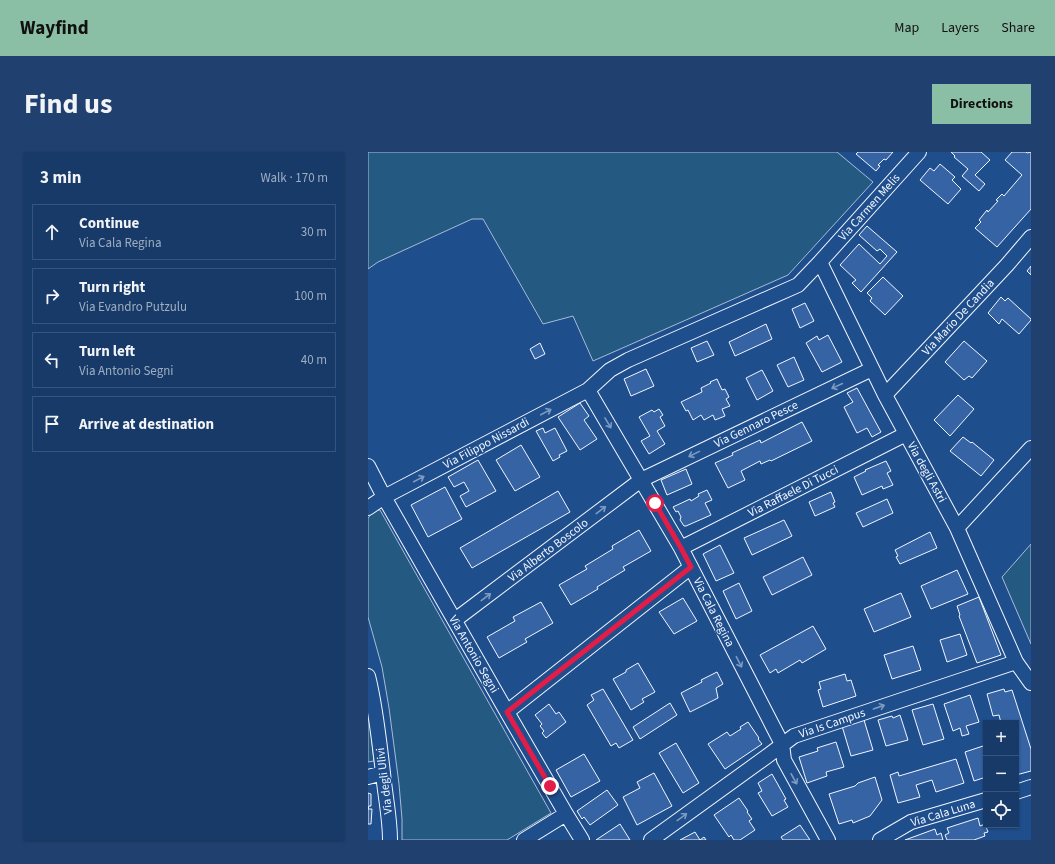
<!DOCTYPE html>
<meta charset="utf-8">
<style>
:root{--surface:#173a69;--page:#20416f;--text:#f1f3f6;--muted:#9eadc0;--line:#36547d;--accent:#8abfa5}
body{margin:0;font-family:"Source Sans 3",sans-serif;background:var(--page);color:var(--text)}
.controls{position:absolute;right:12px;bottom:12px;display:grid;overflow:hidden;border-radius:0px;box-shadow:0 1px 3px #0004}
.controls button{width:36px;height:36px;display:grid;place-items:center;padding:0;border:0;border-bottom:1px solid var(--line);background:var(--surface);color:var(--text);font:20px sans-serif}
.stop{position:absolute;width:12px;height:12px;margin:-9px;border:3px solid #e11d48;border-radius:50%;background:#fff}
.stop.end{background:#e11d48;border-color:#fff;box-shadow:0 1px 4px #0008}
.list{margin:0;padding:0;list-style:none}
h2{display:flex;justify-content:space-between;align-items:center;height:52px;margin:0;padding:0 16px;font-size:17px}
h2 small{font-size:13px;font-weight:400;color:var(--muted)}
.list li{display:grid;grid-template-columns:26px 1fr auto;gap:12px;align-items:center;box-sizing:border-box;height:56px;margin:0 8px 8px;padding:0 8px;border:1px solid var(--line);border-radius:0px}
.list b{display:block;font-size:15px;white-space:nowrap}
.list p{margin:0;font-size:13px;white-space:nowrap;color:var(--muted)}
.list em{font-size:13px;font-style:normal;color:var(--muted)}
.icon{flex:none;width:22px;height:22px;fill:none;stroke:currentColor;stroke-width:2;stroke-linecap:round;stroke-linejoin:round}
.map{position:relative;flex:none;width:663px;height:688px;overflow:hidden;border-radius:0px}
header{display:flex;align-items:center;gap:24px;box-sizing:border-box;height:56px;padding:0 20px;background:var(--accent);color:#111}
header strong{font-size:19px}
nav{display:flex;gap:22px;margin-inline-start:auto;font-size:14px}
.intro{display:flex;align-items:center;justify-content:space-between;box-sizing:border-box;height:96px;padding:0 24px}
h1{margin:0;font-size:28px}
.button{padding:10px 18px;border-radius:0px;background:var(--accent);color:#111;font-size:14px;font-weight:700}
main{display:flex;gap:24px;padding:0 24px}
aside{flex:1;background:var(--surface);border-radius:0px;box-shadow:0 1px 3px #0004}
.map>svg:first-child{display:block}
</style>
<header>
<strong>Wayfind</strong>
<nav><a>Map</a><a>Layers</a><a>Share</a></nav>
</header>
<div class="intro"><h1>Find us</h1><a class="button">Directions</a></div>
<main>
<aside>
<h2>3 min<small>Walk · 170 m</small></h2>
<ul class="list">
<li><svg class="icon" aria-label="ahead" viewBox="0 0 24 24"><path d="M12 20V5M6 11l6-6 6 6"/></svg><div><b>Continue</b><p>Via Cala Regina</p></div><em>30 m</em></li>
<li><svg class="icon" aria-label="right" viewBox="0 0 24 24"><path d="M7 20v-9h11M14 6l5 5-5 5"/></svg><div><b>Turn right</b><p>Via Evandro Putzulu</p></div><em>100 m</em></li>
<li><svg class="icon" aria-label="left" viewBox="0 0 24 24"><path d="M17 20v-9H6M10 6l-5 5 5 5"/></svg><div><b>Turn left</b><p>Via Antonio Segni</p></div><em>40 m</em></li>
<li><svg class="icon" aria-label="arrive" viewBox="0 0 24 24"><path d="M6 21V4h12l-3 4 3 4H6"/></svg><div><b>Arrive at destination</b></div></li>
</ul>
</aside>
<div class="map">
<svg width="663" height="688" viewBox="0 0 663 688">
<rect width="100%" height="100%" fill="#1f4e8c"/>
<path fill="#245a82" stroke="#a8bbd7" d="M0,0H469L505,30L420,123L225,209L205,164L175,172L115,67H104L10,110L0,117Z
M7,358H12L183,661L139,688H34V667L31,632L21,556L14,515L0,465V366Z
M663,392V492L634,425Z
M0,554L6,609L0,610Z"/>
<path fill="#3563a3" stroke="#f2f6ff" d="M490,0H525L518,8L516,7L510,13L512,14L508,19L488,2Z
M583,0H613L622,8L607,23L617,32L611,39L594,24L600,17L586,5L587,4Z
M644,0H658L659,1L663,0V57L629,95L607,76L613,70L611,68L619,58L620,60L630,49L628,48L634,42L636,44L654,23L637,8Z
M572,12L587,25L584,28L593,37L580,52L552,28L562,16L566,19Z
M499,74L529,100L493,140L484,131L488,128L472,113L491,92L512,112L519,104L512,97L509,99L491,83Z
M663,114V123L659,119Z
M515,125L535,144L517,163L502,149L504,146L499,141Z
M633,145L637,149L640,146L663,167V168L651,182L634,167L631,172L620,161Z
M437,151L446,169L432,176L424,157Z
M398,172L404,187L367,204L361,190Z
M460,183L474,210L454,220L438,191L449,184L451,188Z
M339,189L346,203L329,210L323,196Z
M596,189L619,209L604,226L601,224L596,228L577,210Z
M172,191L177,202L167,207L162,197Z
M426,205L436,228L420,235L409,213Z
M278,217L286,234L263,244L256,227Z
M394,218L405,239L389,248L378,226Z
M349,227L354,238L357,237L361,245L358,247L362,254L354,257L357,264L347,268L345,263L336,268L333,263L325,268L320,258L318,259L313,250L334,240L333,236L343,231L342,230Z
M489,236L513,280L504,285L499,276L489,281L476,255L485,250L479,241Z
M590,243L606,257L582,284L566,268Z
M212,251L221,264L216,268L229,287L212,298L190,265Z
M291,257L295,263L292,265L297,274L289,279L297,292L281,302L273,289L282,284L271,265L284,258L286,260Z
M434,270L444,289L403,309L402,308L393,312L392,309L373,319L377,328L360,336L347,311L365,303L364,301L392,288L393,291Z
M175,276L177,281L187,276L199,299L191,303L192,305L185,309L168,279Z
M595,285L603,291L604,290L626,308L613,324L582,299Z
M153,293L172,325L147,339L128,308Z
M110,308L128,339L98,355L92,344L101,339L96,330L86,335L80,325Z
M518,309L523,319L519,321L525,333L515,337L514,334L494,343L486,325L498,319L497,318Z
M318,317L324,332L299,343L293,328Z
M77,335L94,367L60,385L43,353Z
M339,338L344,348L337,351L343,363L318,374H316L312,368L313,365L310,359L308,360L305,355L322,347L323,349L331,344L330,342Z
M190,339L202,360L104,416L92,396Z
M463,340L467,350L465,351L467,355L447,364L441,350Z
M519,347L525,361L495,375L488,361Z
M416,368L424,384L384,403L376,386Z
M271,378L283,399L255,415L257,418L229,435L230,437L203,453L191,433L219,417L217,414L245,397L244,394Z
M562,380L569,396L532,412L528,405L530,404L527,398Z
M352,393L366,421L348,429L335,402Z
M435,405L444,423L404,443L395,425Z
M589,418L600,442L563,457L553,434Z
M371,431L384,459L368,467L355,439Z
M533,441L543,465L506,480L496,457Z
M611,445L633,503L609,511L591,464L592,463L589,454Z
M315,446L329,469L306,482L291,460Z
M173,450L185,471L157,487L159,490L131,506L119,485L147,469L145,465Z
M445,474L458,497L434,511L432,508L410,521L408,517L402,521L392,503Z
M592,482L599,503L579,510L572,488Z
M545,494L553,518L524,527L516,503Z
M270,511L287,540L274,547L276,550L263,558L245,527L258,520V518Z
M349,520L355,532L348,536L350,546L322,560L313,541L334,530L333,528Z
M477,522L479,529L483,528L488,544L455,555L450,538L453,537L451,530Z
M235,537L265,588L251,596L248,591L243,594L219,553L226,548L223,543Z
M636,537L637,540L644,538L663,597V619L648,623V571H633L631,563L625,564L619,542Z
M602,543L611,570L598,574L601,582L594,584L592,576L585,579L576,552Z
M302,551L309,563L272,587L265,575Z
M181,552L188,562L191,560L198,570L178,586L174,581L176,579L172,574L174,572L167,563Z
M565,552L576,587L555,593L544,558Z
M532,563L540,588L518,594L510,568L524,564L525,566Z
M496,568L505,598L483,604L474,574Z
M380,570L391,586L390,587L394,592L357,617L340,592L359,580L362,584L373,577L372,575Z
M468,590L476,615L458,620L459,624L439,631L431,605L450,599L449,596Z
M308,591L331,631L315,641L291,601Z
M618,593V619L617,620L618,625L606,629L597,600Z
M216,602L232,629L203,645L188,618Z
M588,607L596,631L568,640L564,628L548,633L552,645L530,651L522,623L530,620L531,624Z
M286,621L304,654L269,673L255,645L272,636L269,630Z
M404,622L418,647L416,648L420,655L404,664L390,641L394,639L390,631Z
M507,625L514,648L502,664L485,671L484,668L471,672L461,642L487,634L490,631Z
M239,638L250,653L222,673L216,665L214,667L209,659Z
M0,641L3,642V654H1L0,657H4L3,672H0Z
M371,646L380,659L379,660L384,667L381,669L387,678L372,688H366L363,683L361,685L346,663Z
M610,666L612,674L617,672L620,680L616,681L617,684L606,688H579L577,683L581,681L579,676Z
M252,672L262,688H228Z
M432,673L442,688H415L413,685Z
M567,677L569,683L573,681L575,688H537Z
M327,680L332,688L336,685L338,688H312Z"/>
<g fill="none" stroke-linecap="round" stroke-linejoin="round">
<g stroke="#f2f6ff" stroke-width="16">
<path id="minor" d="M452,110L517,243L589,376L648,510L663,531
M220,238L313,396L414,592L416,608L460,688
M517,243L639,113L663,85
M0,314L16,345L139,560L198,662L214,688
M0,356L16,345L220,238L242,218L260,208L430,133L452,110L551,0
M589,376L663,296
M313,396L538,282
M87,468L273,328L504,217
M0,524C8,556 11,588 15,621C17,643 22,666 22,688
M139,560L323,415
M0,625L15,621
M648,640L663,635
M156,688L198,662
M283,688L398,605L426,584L648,510
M512,688L543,670L618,648"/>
</g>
<use href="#minor" stroke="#1f4e8c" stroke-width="14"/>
</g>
<defs><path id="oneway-shaft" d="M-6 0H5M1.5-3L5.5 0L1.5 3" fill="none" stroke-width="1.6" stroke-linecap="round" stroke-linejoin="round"/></defs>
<g stroke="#7e9ac0">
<use href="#oneway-shaft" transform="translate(469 234) rotate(155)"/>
<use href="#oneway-shaft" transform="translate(178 260) rotate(-28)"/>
<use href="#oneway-shaft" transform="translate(240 271) rotate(59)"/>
<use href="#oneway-shaft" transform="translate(326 302) rotate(154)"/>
<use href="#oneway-shaft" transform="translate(51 327) rotate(-28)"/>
<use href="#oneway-shaft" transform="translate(233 358) rotate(-37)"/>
<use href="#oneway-shaft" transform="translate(118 445) rotate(-37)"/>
<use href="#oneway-shaft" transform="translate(371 510) rotate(63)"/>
<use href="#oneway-shaft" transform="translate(511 555) rotate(-19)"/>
<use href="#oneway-shaft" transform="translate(426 627) rotate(61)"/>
<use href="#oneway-shaft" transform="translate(314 665) rotate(-36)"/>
</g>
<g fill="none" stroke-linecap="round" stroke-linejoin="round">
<path stroke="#e11d48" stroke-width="5" d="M182,634L139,560L323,415L313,396L287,351"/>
</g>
<g text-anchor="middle" stroke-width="3" stroke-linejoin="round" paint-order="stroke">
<g font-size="12" fill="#f2f6ff" stroke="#1f4e8c">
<text transform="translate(501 55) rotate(-48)" y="4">Via Carmen Melis</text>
<text transform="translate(590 165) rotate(-47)" y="4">Via Mario De Candia</text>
<text transform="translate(388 272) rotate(-26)" y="4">Via Gennaro Pesce</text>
<text transform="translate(118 291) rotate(-28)" y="4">Via Filippo Nissardi</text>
<text transform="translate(559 320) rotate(61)" y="4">Via degli Astri</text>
<text transform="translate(425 339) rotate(-27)" y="4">Via Raffaele Di Tucci</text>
<text transform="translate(180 398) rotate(-37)" y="4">Via Alberto Boscolo</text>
<text transform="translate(346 460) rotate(63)" y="4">Via Cala Regina</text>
<text transform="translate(106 502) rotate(60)" y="4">Via Antonio Segni</text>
<text transform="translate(464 571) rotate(-19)" y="4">Via Is Campus</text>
<text transform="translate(16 629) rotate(-97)" y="4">Via degli Ulivi</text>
<text transform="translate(575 661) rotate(-17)" y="4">Via Cala Luna</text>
</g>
</g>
</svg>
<div class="controls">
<button>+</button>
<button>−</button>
<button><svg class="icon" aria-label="locate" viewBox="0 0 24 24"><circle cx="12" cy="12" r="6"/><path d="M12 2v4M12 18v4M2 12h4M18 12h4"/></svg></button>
</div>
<div class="stop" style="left:287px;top:351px"></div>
<div class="stop end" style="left:182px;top:634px"></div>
</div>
</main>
